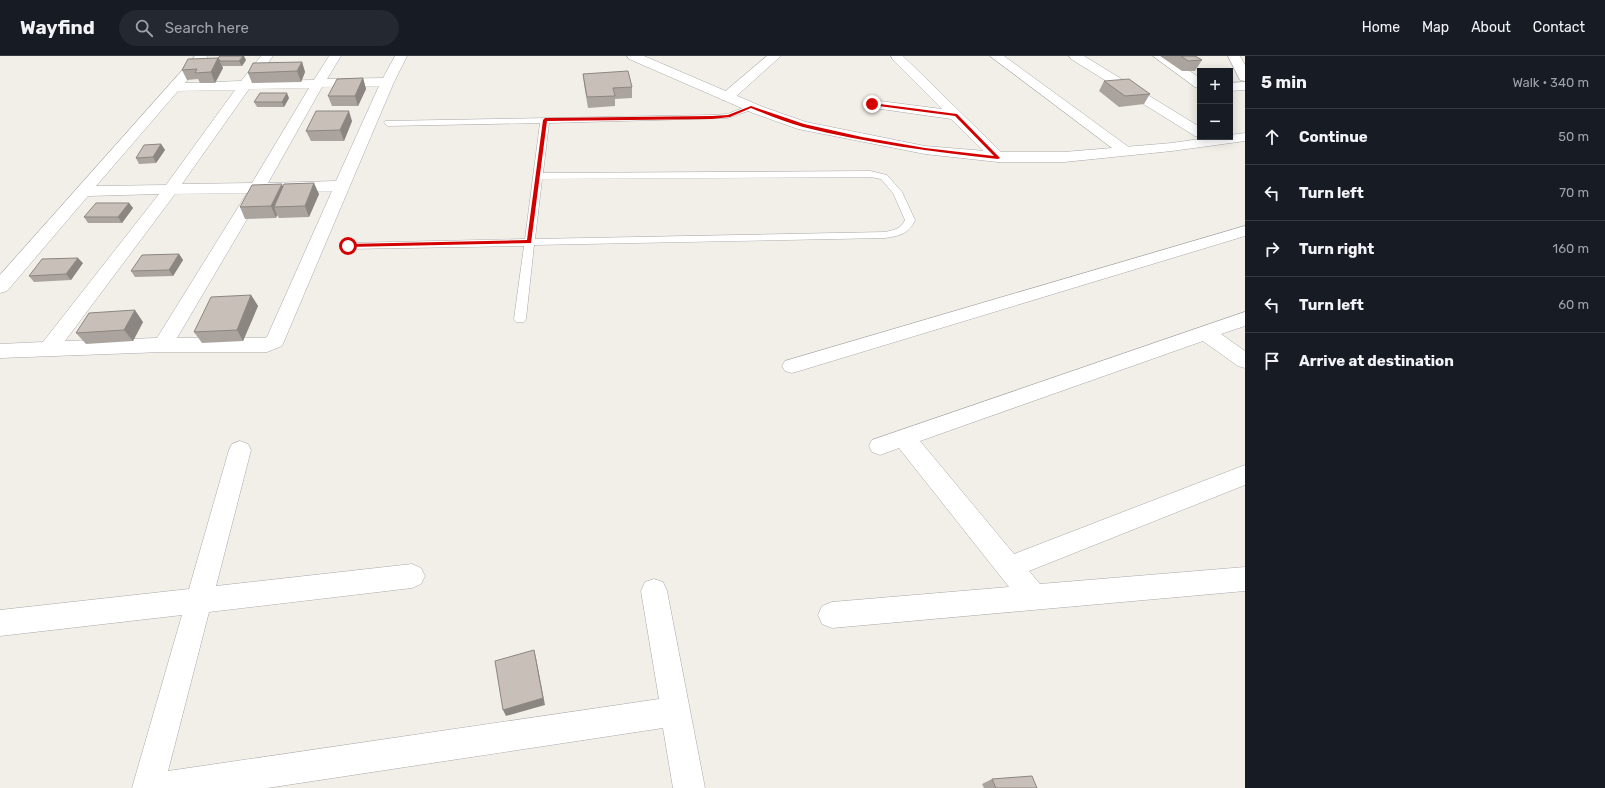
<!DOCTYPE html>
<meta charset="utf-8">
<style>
:root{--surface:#171b24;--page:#242831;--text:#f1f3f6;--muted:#9ea1a6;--line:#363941}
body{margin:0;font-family:Rubik,sans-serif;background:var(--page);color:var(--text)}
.controls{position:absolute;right:12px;top:12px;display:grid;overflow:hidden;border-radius:0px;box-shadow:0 2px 10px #0003}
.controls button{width:36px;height:36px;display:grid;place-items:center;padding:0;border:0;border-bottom:1px solid var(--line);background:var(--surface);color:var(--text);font:20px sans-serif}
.stop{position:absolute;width:12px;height:12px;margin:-9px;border:3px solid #d40000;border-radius:50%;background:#fff}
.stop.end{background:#d40000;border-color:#fff;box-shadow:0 1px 4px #0008}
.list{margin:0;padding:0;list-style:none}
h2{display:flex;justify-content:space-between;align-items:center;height:52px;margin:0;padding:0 16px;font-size:17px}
h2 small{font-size:13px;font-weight:400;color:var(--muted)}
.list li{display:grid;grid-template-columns:26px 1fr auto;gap:12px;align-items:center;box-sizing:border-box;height:56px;padding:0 16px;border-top:1px solid var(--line)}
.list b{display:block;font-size:15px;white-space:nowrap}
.list em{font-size:13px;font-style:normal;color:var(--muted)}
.icon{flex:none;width:22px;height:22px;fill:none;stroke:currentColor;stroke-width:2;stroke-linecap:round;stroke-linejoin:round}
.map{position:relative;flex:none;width:1245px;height:732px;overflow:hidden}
header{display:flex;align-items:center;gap:24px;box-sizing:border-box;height:56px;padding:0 20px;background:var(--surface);border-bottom:1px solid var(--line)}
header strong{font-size:19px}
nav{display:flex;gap:22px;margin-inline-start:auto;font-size:14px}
.search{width:280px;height:36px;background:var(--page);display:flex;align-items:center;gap:10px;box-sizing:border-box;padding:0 14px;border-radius:22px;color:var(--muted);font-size:15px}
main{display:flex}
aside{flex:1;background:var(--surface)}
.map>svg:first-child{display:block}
</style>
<header>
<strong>Wayfind</strong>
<div class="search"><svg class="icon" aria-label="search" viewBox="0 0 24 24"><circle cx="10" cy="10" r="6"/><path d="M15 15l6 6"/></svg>Search here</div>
<nav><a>Home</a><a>Map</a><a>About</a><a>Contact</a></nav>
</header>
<main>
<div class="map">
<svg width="1245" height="732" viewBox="0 0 1245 732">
<rect width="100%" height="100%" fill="#f2efe9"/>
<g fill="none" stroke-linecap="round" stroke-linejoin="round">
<g stroke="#a9a9a9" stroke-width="1">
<path id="service" d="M751,49H754V53L728,62L549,67L543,117L870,115L887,119L902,136L915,164C909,178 899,180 885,182L534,189L526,263L524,266H516L514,263L524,190L348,193L343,190L348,187L525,183L540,67L388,70L384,67L385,65L712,59L727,58ZM870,121L881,123L893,137L905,164C901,173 894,174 885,176L535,183L542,123Z"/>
</g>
<g stroke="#a9a9a9" stroke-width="1">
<path id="minor" d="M195,0H208L185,27L241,25L261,0H273L255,25L314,24L329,0H341L327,23L383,22L395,0H407L394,26L282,290L267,296H163L0,302V288L43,286L159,138L88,140L7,235L0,237V219ZM379,30L336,125L268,127L322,31ZM309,32L252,127L182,128L249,33ZM235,34L166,129L96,130L178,35ZM332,135L267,281L264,282H177L263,136ZM247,137L157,282L65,285L175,138Z
M767,0H781L732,44H722L720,41L722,38Z
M891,0H903L1003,98L1006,101L1003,104L998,106L993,104L951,63L867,51L865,48L867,45L872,44L942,53L893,4Z
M990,0H1004L1130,92L1132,95L1130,98L1125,99L1120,98Z
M1069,0H1084L1200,71V81H1201L1195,80L1071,3Z
M1153,0H1167L1200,22V32L1195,31Z
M1245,26V34L1230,35V27Z
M1245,170V180L799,315L792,317L785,315L782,310L785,305Z
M1245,256V270L1221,278L1245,295V312L1238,310L1203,285L920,385L1014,498L1245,409V429L1029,515L1040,528L1245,511V535L832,572L822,568L818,559L822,550L832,546L1009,531L899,392L880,399L872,396L869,390L872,384Z
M240,385L248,388L251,394L216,530L412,508L421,512L425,520L421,528L412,532L209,556L168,715L659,643L641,535L645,526L654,523L663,526L667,535L705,732H673L663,672L267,732H132L182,559L0,580V554L189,533L229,394L232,388Z"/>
</g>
<g stroke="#a9a9a9" stroke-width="1">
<path id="tertiary" d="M627,0H644L763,51L806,66L925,90L998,96H1064L1172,87L1213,81H1230V79L1245,77V85L1172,95L1064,106H998L925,98L798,73L753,57L629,3Z
M1228,0H1240L1245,9V25L1240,24Z"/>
</g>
<use href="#service" fill="#fff" fill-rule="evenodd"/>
<use href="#minor" fill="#fff" fill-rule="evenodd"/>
<use href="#tertiary" fill="#fff" fill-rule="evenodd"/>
</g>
<path fill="#aba49e" d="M1160,0H1195L1202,4L1195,15H1182Z
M218,2L246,4L242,10H222L223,12L215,27H200L198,23L187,24L182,14Z
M302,6L305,16L301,26L252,27L248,17Z
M583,18L632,31V42L615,43V50L588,52L584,28Z
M363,22L366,33L358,50H332L328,40Z
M1104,25L1150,38L1144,48L1119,51L1099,35Z
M289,42L284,51H257L254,46Z
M352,65L344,85H311L306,75Z
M161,88L165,94L156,107L139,108L136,102Z
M283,131L319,138L309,161L279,162L277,159L276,162L245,163L240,151Z
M129,147L133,152L122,167H88L84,161Z
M179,198L183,204L173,220L135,221L131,215Z
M83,207L71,224L34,226L29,220Z
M251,239L258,250L243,285L202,287L194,276Z
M143,266L133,285L86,288L76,277Z
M992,723L1037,732H984L982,728Z"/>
<path fill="#8b8681" d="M243,0H244L246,4L242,10L239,5Z
M218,2L223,12L215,27L211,16Z
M302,6L305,16L301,26L297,15Z
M363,22L366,33L358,50L355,40Z
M287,37L289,42L284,51L282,46Z
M349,55L352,65L344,85L340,74Z
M161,88L165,94L156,107L153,101Z
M314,127L319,138L309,161L305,150Z
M282,128L286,139L274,151L277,159L276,162L271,150Z
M129,147L133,152L122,167L118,161Z
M179,198L183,204L173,220L169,214Z
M78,202L83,207L71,224L66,218Z
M251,239L258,250L243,285L237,274Z
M135,254L143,266L133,285L124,274Z
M534,594L536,602L545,649L506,660L503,654Z"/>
<path fill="#c7bfb8" stroke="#8b8681" d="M220,0H243L239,5H220L218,2Z
M1181,0H1195L1202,4L1188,5Z
M218,2L211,16L195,17L197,13L182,14L188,3Z
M302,6L297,15L248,17L253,7Z
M628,15L632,31L613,32L615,40L587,41L583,18Z
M363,22L355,40H328L337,23Z
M1129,23L1150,38L1125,40L1104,25Z
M260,37H287L282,46H254Z
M316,55H349L340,74L306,75Z
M161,88L153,101L136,102L144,89Z
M314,127L305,150L274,151L284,128Z
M282,128L271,150L240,151L252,129Z
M96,147H129L118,161H84Z
M179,198L169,214L131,215L142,199Z
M78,202L66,218L29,220L42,203Z
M251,239L237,274L194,276L211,241Z
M135,254L124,274L76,277L89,257Z
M534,594L543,642L503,654L495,605Z
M1032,720L1037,732H996L992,723Z"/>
<path fill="#d40000" d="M872,47L957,58L1000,102L998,103C933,96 867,87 803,71C785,66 768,59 751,52L730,61L712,63L547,65L531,187L348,191L345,190L348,188L527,184L543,64L545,62L712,60L728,59L751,50L804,68L862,81L925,92L994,100L955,60L871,49Z"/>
</svg>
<div class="controls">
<button>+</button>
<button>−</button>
</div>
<div class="stop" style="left:348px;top:190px"></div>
<div class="stop end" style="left:872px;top:48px"></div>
</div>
<aside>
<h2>5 min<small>Walk · 340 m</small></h2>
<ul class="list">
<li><svg class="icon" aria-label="ahead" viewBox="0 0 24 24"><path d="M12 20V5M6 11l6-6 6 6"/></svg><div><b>Continue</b></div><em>50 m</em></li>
<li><svg class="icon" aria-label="left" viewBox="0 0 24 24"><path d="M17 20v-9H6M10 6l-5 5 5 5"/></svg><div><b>Turn left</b></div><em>70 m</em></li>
<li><svg class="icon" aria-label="right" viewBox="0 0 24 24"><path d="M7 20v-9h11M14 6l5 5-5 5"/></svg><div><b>Turn right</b></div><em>160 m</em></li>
<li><svg class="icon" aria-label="left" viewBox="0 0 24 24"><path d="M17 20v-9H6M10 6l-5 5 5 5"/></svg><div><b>Turn left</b></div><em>60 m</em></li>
<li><svg class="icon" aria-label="arrive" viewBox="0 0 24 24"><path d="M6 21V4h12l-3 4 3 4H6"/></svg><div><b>Arrive at destination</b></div></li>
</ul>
</aside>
</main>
